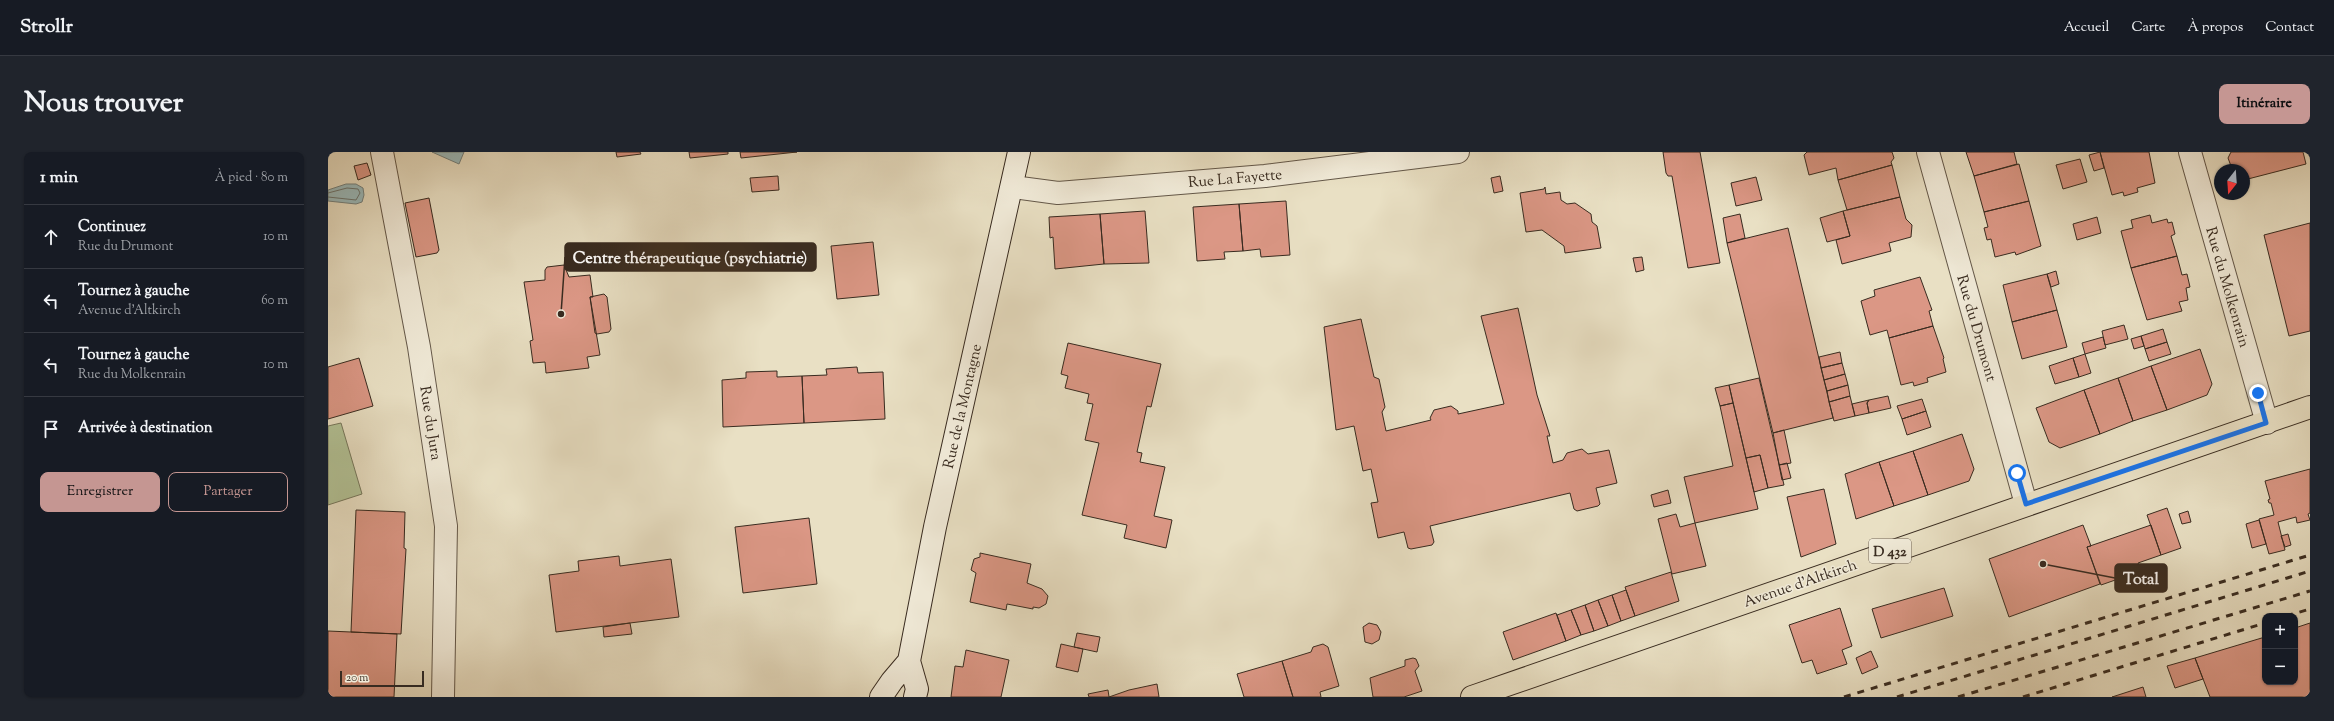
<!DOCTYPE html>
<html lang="fr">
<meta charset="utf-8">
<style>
:root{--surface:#171b24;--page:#20242c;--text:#f1f3f6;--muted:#9ea1a6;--line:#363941;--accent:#c59692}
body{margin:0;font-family:"Sorts Mill Goudy",serif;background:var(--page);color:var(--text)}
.controls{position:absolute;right:12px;bottom:12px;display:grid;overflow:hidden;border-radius:8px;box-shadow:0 1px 3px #0004}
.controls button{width:36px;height:36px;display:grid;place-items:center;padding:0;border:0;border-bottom:1px solid var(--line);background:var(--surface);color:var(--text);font:20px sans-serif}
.compass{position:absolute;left:1886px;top:12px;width:36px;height:36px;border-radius:50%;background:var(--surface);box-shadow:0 1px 3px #0004;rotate:197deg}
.scale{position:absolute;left:12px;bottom:10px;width:84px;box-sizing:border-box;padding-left:4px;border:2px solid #382b20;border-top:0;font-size:11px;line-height:14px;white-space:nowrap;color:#382b20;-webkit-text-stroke:3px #f1ebd9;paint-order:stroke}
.stop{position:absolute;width:12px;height:12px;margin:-9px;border:3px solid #1a73e8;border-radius:50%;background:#fff}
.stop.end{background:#1a73e8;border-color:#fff;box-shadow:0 1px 4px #0008}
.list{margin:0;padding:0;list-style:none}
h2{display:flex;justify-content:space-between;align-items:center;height:52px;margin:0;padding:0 16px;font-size:17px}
h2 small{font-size:13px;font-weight:400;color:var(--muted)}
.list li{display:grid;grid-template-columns:26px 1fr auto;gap:12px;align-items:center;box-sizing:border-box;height:64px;padding:0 16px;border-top:1px solid var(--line)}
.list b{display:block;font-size:15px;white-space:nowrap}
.list p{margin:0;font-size:13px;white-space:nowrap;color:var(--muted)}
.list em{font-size:13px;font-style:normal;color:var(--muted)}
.actions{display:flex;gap:8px;padding:12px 16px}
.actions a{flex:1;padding:9px 0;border:1px solid var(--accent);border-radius:8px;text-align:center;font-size:14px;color:var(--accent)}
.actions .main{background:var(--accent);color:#111}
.icon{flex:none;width:22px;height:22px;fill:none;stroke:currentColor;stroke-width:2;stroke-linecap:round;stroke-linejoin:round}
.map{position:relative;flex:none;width:1982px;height:545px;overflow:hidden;border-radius:8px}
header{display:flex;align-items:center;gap:24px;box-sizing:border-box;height:56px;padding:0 20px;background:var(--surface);border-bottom:1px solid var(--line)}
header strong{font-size:19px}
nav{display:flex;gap:22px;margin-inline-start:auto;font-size:14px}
.intro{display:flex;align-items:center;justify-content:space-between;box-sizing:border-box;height:96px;padding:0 24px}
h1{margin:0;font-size:28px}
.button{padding:10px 18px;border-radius:8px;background:var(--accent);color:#111;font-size:14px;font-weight:700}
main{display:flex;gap:24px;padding:0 24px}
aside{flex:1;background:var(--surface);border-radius:8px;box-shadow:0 1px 3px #0004}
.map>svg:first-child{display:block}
</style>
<header>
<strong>Strollr</strong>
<nav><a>Accueil</a><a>Carte</a><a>À propos</a><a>Contact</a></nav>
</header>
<div class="intro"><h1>Nous trouver</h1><a class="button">Itinéraire</a></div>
<main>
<aside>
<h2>1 min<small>À pied · 80 m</small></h2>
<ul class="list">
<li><svg class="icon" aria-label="ahead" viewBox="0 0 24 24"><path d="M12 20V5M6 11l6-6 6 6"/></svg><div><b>Continuez</b><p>Rue du Drumont</p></div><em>10 m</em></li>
<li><svg class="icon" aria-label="left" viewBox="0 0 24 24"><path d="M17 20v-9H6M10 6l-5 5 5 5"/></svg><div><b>Tournez à gauche</b><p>Avenue d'Altkirch</p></div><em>60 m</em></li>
<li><svg class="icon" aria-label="left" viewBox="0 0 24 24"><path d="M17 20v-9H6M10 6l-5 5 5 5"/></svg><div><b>Tournez à gauche</b><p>Rue du Molkenrain</p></div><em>10 m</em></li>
<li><svg class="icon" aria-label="arrive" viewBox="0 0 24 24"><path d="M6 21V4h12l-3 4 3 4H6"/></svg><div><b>Arrivée à destination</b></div></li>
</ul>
<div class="actions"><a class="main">Enregistrer</a><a>Partager</a></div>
</aside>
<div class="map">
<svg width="1982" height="545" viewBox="0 0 1982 545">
<rect width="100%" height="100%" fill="#e9e0c4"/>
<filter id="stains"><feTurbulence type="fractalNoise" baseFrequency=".005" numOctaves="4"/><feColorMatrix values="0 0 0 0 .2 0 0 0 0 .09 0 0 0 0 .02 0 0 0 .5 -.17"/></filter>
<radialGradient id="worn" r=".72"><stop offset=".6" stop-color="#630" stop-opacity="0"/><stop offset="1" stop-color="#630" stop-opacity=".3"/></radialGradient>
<path fill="#b3c397" stroke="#76775c" d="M13,271L34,342L0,353V274Z"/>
<path fill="#9bbbbd" stroke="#73817e" d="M104,0H136L131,12Z
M18,32H28L35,36L36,43L34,50L28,52L0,49V38Z"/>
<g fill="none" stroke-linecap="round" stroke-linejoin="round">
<path stroke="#6a736e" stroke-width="1" d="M0,41L19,36L30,37L32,41L28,48L0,45"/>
</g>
<path fill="#db9785" stroke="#382b20" d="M288,0H312L313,2L289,5Z
M361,0H400V2L362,6Z
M412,0H469L413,6Z
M1335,0H1372L1392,111L1360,116L1344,24H1340L1338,21Z
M1479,0H1564L1566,6L1563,10L1564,13L1510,28L1508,16L1481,23L1476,3Z
M1638,0H1686L1689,12L1646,24Z
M1772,0H1821L1827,31L1809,36L1810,40L1796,44L1795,40L1784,43Z
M1772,0L1776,16L1766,19L1761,3Z
M1903,0H1975L1978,12L1916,28V18H1908L1903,14L1900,6Z
M1752,7L1759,30L1735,37L1728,13Z
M39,11L43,23L30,28L26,14Z
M1691,12L1701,49L1656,60L1646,24Z
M1564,13L1572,45L1519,58L1510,28Z
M450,24L451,38L424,40L422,26Z
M1172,24L1175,39L1166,41L1163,26Z
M1428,25L1434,48L1408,54L1403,31Z
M1217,35L1218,42L1232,40L1233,48L1239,52L1247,51L1263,62L1264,70L1269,74L1273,96L1237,101L1236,94L1214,78L1198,80L1192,41L1216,37Z
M1572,45L1578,67L1584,73L1583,85L1561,91L1563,99L1514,112L1508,88L1522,84L1515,59Z
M101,46L111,98L109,101L88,105L77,51Z
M958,49L962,103L933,105L932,97L915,99L911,52Z
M1701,49L1713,94L1688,103L1687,100L1667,105L1663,87L1659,88L1656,76L1660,75L1656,60Z
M911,52L915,99L896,100L897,107L869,109L865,55Z
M817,59L821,111L776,112L772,62Z
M1515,59L1522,84L1499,90L1492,66Z
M772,62L776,112L727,117L725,85L722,86L721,65Z
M1412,62L1417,86L1399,91L1395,66Z
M1822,63L1824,71L1839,67L1840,71L1844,70L1847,82L1843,84L1849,104L1803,116L1793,79L1805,76L1803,68Z
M1769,65L1773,81L1749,88L1745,72Z
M1982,71V179L1961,184L1936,83Z
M1460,76L1505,266L1445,281L1399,91Z
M545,90L551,143L509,147L503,94Z
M1849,104L1854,123L1859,122L1862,135L1858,136L1860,148L1851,150L1854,159L1819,168L1803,116Z
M1314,105L1316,118L1308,120L1305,106Z
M236,113L241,125L262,123L265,145H262L272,203L259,205L261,216L218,221L217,210L205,211L202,189L205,188L196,130L217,128V118L219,115Z
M1728,119L1731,132L1723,135L1719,122Z
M1719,122L1729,158L1684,170L1675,133Z
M1592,125L1604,158L1601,159L1605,174L1561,186L1559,178L1542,183L1533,149L1547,144L1546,138Z
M276,142L279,145L283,177L281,180L269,182L267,181L262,145Z
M1190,156L1209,243L1222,284H1219L1225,311L1235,308L1239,301L1254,297L1260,302L1281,298L1289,331L1268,336L1272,352L1270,354L1249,359L1246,357L1242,341L1102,374L1106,390L1104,393L1083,397L1080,396L1076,380L1050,386L1043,351L1050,350L1043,317L1035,319L1026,274L1008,278L996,175L1033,167L1046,225L1051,227L1057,255L1054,260L1058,279L1103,268L1102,266L1106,258L1123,254L1130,259V262L1176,252L1153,164Z
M1729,158L1739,195L1694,207L1684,170Z
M1796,173L1800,187L1777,193L1774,179Z
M1605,174L1616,206L1615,207L1618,220L1599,226L1600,230L1586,234L1585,230L1573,233L1561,186Z
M1835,177L1839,190L1817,197L1813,184Z
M1813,184L1816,194L1806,197L1803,187Z
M1775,185L1778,196L1757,202L1754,191Z
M1839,190L1843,202L1821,209L1817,197Z
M740,191L833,212L823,255L819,254L809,300L814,301L812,310L837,315L826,364L844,368L838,396L796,386L799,373L754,363L771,291L757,288L765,252L759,251L761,242L737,236L740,224L733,222Z
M1872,197L1884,232L1879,243L1839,258L1823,214Z
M1512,200L1514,211L1493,216L1491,205Z
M1757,202L1763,221L1751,225L1745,206Z
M31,206L45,254L0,267V215Z
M1745,206L1751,225L1727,232L1721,214Z
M1514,211L1517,222L1496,228L1493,216Z
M1823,214L1839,258L1805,269L1790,226Z
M529,215L530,221L555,220L557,267L476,271L474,224L499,223L498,217Z
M449,219V225L474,224L476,271L395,275L394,228L418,226V220Z
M1517,222L1520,233L1499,239L1496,228Z
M1431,226L1456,333L1440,336L1432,303L1418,306L1401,233Z
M1790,226L1805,269L1772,282L1756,238Z
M1401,233L1405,251L1392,254L1387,236Z
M1520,233L1522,244L1501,250L1499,239Z
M1756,238L1772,282L1732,296L1721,290L1708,256Z
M1522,244L1527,264L1506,269L1501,250Z
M1560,244L1563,256L1541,261L1539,251L1541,248Z
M1594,247L1598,259L1574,267L1569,254Z
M1541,248L1539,251L1541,261L1527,264L1524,252Z
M1405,251L1430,357L1367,371L1356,325L1405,314L1392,254Z
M1598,259L1603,275L1579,283L1574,267Z
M1456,278L1463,311L1451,313L1445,281Z
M1634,282L1646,317L1641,329L1600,343L1585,299Z
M1585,299L1600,343L1566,354L1551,310Z
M1432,303L1440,336L1426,340L1418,306Z
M1551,310L1566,354L1528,367L1517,322Z
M1459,311L1463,326L1454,328L1451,313Z
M1982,317V361L1980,362L1982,368L1969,371L1968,365L1950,370L1957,398L1941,402L1931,367L1946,363L1943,351H1941L1940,348L1942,347L1937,329Z
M1496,337L1508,392L1473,405L1459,345Z
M1340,338L1343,351L1326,355L1323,343Z
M1839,356L1853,396L1833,403L1819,363Z
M28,358L77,360L76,396L78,397L73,482L23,480Z
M1860,359L1863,370L1854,372L1851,362Z
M1348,362L1352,375L1367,371L1378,414L1344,422L1330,367Z
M481,366L489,432L415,441L407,375Z
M1931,368L1938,392L1924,396L1918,372Z
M1755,373L1763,394L1759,395L1772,432L1681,465L1661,407Z
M1823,373L1833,403L1810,411L1813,419L1773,433L1759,395Z
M1960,382L1963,393L1957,395L1953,384Z
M652,401L703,412L699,431L714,437L720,444L718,452L711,456L705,455V457L679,452L678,458L642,450L648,421L643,418L646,407L652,405Z
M291,404L292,414L343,407L351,465L228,480L221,423L251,419L250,409Z
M1343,420L1351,449L1307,464L1297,435Z
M1616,436L1625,464L1553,486L1544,457Z
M1298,438L1307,464L1293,469L1284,443Z
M1284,443L1293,469L1280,474L1270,448Z
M1270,448L1280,474L1266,479L1257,453Z
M1257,453L1266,479L1253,483L1243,458Z
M1512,456L1524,494L1514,498L1519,512L1489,522L1484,508L1474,511L1461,473Z
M1243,458L1253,483L1238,489L1229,463Z
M1228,461L1238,489L1185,508L1175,480Z
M302,471L304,482L276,485L275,475Z
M1041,471L1049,473L1053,480L1051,488L1044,492L1037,490L1035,475Z
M1982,471V545H1882L1867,506L1937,485V530H1967V476Z
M0,479L69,482L66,545H0Z
M749,481L772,485L769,500L746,495Z
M733,492L755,497L750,520L728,515Z
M995,492L1000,495L1011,534L992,540L993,545H965L954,509L983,500L985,495Z
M638,498L681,508L673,545H623L627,514L635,515Z
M1543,499L1550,515L1534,522L1528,506Z
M1085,506L1088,507L1091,514L1087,519L1094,539L1076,545H1045L1042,526L1077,514V508Z
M1867,506L1875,527L1847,536L1839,514Z
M954,509L965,545H916L909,522Z
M829,532L831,545H781L801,538Z
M1815,535L1818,545H1784Z
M780,538L781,545H761L760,542Z"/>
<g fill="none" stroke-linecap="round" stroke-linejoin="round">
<g stroke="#645849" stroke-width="24">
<path id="street" d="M54,0L91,195L118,374L115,545
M1600,0L1698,352
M1862,0L1939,271
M685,35L730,41L937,24L1130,0"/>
</g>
<g stroke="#382b20" stroke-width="24">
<path id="secondary" d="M553,545L564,529L581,509
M587,545L589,537L581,509L607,375L691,0"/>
</g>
<g stroke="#382b20" stroke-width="24">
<path id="primary" d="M1144,545L1982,255"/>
</g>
<use href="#street" stroke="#f1ebd9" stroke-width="22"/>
<use href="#secondary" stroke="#f1ebd9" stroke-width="22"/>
<use href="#primary" stroke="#e9e0c4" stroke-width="22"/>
<path stroke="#382b20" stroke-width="3" stroke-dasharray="7 7" stroke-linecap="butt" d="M1958,464L1982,457
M1516,545L1982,403
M1569,545L1982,419
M1630,545L1982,439
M1695,545L1937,471"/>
</g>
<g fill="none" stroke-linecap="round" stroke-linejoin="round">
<path stroke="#1a73e8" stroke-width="5" d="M1689,321L1698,352L1938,271L1930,241"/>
</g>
<g text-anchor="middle" stroke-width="3" stroke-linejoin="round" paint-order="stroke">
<rect fill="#f1ebd9" stroke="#706558" stroke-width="1" x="1541" y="387" width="42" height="24" rx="3"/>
<g font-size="14" font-weight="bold" fill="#382b20">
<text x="1562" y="404">D 432</text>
</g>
<g font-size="15" fill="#382b20" stroke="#f1ebd9">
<text transform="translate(907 26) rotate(-5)" y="5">Rue La Fayette</text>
<text transform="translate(1900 135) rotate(74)" y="5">Rue du Molkenrain</text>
<text transform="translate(1649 176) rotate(74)" y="5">Rue du Drumont</text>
<text transform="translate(634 254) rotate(-77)" y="5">Rue de la Montagne</text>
<text transform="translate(103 271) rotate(81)" y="5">Rue du Jura</text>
<text transform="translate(1472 431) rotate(-19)" y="5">Avenue d'Altkirch</text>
</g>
</g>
<path fill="none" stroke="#382b20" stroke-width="1.5" d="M233 162L237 105M1715 412L1787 426"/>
<g fill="#382b20" stroke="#f1ebd9" stroke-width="1.5">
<circle cx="233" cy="162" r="4"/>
<circle cx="1715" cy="412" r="4"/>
</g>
<g fill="#382b20" stroke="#382b20" stroke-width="1.5">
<rect x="237" y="91" width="251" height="28" rx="4"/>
<rect x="1787" y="412" width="52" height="28" rx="4"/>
</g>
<g font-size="16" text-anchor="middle" font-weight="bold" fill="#fff">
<text x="362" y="111">Centre thérapeutique (psychiatrie)</text>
<text x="1813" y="432">Total</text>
</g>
<rect width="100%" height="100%" filter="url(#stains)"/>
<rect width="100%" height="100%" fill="url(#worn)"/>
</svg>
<div class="controls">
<button>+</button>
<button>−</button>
</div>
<svg class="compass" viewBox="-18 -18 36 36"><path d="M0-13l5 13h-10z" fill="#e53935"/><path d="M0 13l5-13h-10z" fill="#9ea1a6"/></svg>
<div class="scale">20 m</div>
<div class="stop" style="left:1689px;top:321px"></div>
<div class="stop end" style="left:1930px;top:241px"></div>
</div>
</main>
